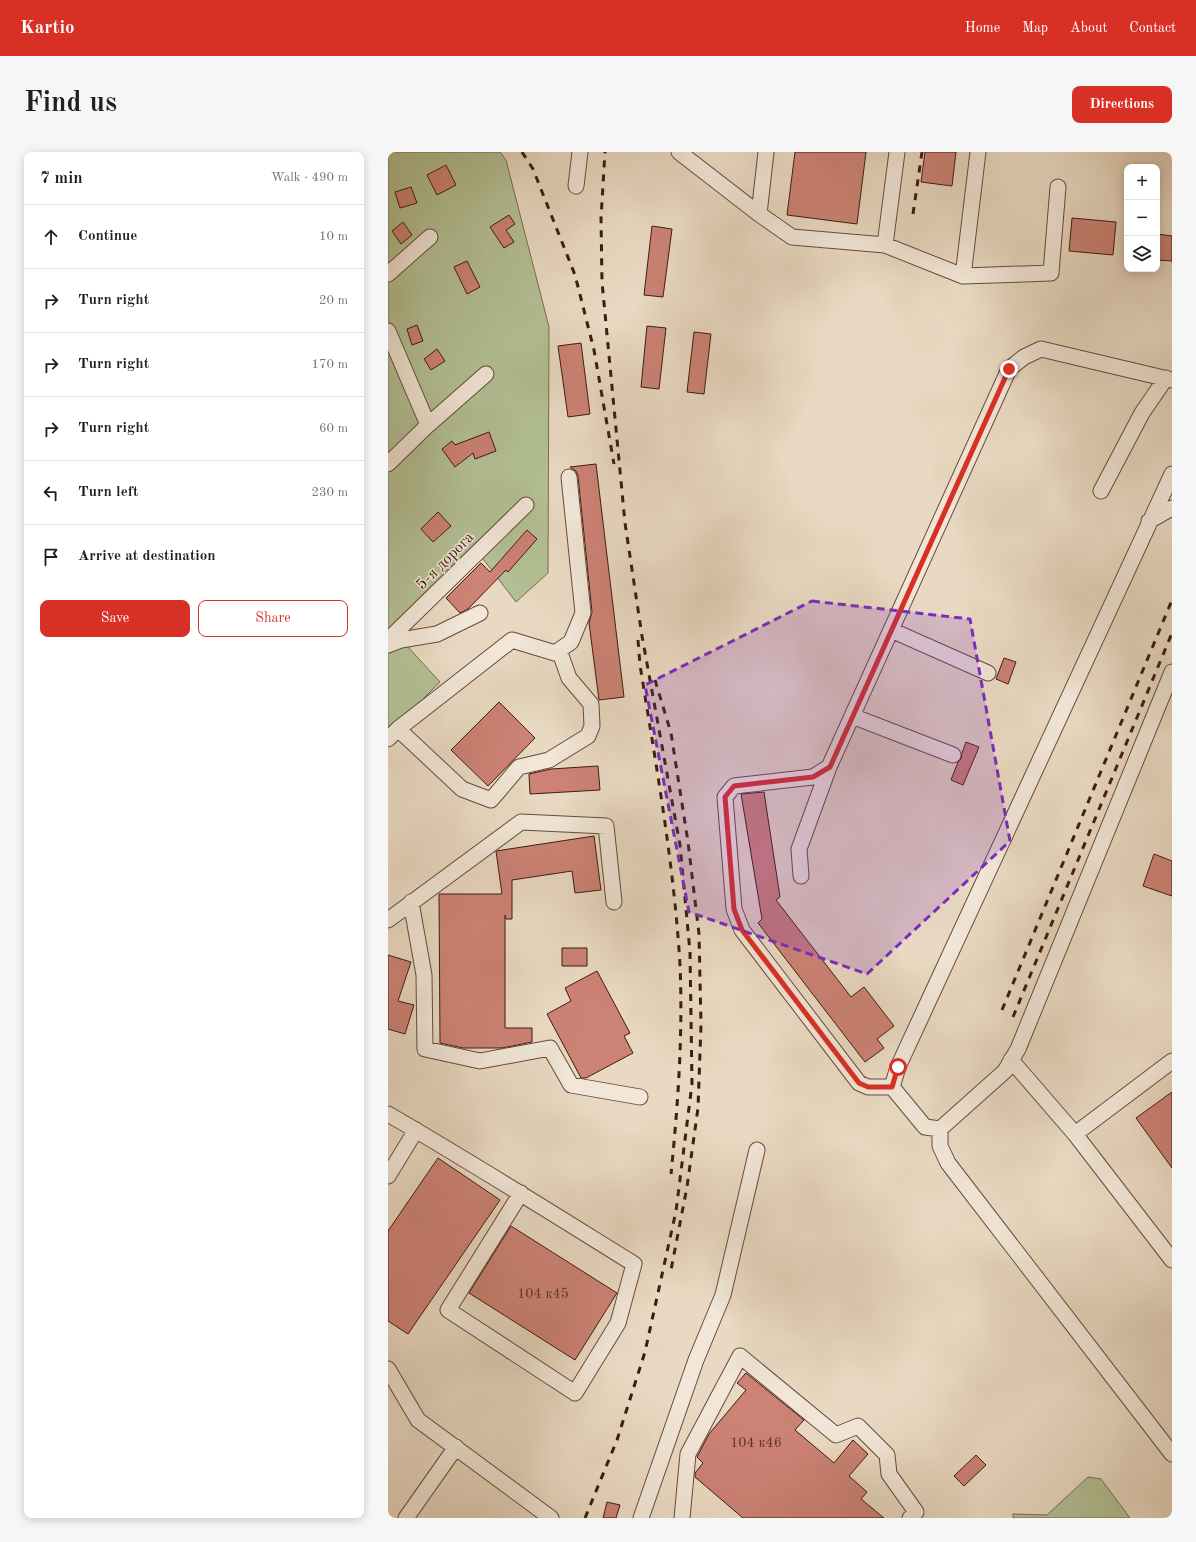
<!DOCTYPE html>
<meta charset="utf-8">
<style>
:root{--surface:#fff;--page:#f6f6f6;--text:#202124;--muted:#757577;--line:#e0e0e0;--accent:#d93025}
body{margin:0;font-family:"Old Standard TT",serif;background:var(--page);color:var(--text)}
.controls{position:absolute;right:12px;top:12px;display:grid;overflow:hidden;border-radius:8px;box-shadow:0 2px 10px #0003}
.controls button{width:36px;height:36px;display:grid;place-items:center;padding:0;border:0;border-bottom:1px solid var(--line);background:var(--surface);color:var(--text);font:20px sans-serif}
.stop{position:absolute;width:12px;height:12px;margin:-9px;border:3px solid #d93025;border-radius:50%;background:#fff}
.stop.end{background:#d93025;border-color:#fff;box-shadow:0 1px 4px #0008}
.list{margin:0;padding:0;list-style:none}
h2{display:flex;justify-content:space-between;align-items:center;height:52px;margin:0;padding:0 16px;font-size:17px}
h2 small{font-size:13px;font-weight:400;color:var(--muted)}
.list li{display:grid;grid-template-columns:26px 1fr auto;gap:12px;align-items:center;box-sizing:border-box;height:64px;padding:0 16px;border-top:1px solid var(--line)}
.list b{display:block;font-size:15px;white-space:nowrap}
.list em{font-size:13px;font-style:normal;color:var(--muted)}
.actions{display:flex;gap:8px;padding:12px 16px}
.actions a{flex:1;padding:9px 0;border:1px solid var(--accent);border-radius:8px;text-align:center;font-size:14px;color:var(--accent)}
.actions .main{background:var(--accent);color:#fff}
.icon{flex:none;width:22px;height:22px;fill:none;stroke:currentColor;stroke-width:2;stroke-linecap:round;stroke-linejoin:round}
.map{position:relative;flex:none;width:784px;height:1366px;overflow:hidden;border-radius:8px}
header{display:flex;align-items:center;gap:24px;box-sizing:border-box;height:56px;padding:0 20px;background:var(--accent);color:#fff}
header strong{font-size:19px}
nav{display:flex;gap:22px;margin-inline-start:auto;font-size:14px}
.intro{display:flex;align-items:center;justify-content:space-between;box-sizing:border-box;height:96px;padding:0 24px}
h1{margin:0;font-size:28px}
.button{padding:10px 18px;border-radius:8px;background:var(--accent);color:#fff;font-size:14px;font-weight:700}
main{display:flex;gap:24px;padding:0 24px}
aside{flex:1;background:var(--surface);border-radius:8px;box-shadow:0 2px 10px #0003}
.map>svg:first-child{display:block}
</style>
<header>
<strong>Kartio</strong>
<nav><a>Home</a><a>Map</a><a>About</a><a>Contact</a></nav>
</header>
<div class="intro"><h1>Find us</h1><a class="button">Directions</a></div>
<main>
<aside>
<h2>7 min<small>Walk · 490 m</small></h2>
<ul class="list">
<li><svg class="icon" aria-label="ahead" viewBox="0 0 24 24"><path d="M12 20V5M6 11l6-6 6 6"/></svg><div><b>Continue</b></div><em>10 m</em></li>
<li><svg class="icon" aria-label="right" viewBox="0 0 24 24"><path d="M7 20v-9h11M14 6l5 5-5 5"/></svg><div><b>Turn right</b></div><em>20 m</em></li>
<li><svg class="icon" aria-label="right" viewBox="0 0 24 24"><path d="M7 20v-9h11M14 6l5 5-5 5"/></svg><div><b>Turn right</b></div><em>170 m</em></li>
<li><svg class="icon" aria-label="right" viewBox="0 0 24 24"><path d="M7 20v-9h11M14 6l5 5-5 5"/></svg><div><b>Turn right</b></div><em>60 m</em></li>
<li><svg class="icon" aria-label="left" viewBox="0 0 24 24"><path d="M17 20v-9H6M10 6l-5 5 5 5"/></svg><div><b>Turn left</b></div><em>230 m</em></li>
<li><svg class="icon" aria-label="arrive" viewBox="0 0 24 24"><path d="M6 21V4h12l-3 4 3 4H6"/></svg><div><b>Arrive at destination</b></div></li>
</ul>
<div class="actions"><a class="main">Save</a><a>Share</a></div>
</aside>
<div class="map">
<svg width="784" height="1366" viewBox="0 0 784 1366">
<rect width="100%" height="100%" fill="#e9d9c2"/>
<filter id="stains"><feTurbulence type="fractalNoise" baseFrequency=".005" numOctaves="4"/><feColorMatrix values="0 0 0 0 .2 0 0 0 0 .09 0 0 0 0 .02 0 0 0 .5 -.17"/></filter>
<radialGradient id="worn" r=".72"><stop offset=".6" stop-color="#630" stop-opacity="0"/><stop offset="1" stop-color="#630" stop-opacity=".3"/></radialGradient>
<path fill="#b3c095" stroke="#786e52" d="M0,0H112L118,8L161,175L160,421L128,450L92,403L9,483L52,530L0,582Z
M700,1325L713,1327L742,1366H625V1362L659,1363Z"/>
<path fill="#cc8275" stroke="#3d1b0f" d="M407,0H478L469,72L399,63Z
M537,0H568L564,34L533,30Z
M58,13L68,33L49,43L39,23Z
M23,35L29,51L12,56L7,40Z
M121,63L127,72L118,78L126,90L116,96L102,75Z
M684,66L728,70L725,103L681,99Z
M15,70L24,83L13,92L4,79Z
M264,74L284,77L275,145L256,143Z
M769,82L784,84V109L769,108Z
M79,109L92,135L79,142L66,115Z
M29,173L35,189L24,193L19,177Z
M259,174L278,176L271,237L253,235Z
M306,180L323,182L316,242L299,240Z
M193,191L202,262L180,265L170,194Z
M49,197L57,209L43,218L36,207Z
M101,280L108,299L87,307L85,301L67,315L54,297L64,289L67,293Z
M208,312L236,545L211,548L201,471L204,460L190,324L188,319L182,315Z
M50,360L63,374L45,390L33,377Z
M139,378L149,387L120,420L118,418L80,457L72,461L58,446L93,411L102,420Z
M616,506L628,510L620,532L608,527Z
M111,550L147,586L100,634L63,598Z
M578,590L591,595L575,633L563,628L570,610L573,607L574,601Z
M210,614L212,638L142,642L141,622L163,617Z
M376,640L392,745L388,748L463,845L476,835L506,874L489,887L496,896L477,910L370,771L374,767L353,642Z
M206,684L213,738L187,741L184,719L124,728V767H118L117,763V876H144V890L114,896H75L52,891L51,742H114L108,699Z
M766,702L784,709V744L755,734Z
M174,796H199V814H174Z
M0,803L23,810L10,849L26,853L17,882L0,877Z
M209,819L242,881L236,884L245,901L198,926H193L159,862L183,849L177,836Z
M784,940V1016L748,966Z
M50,1006L112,1048L20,1182L0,1169V1079Z
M123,1074L229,1141L187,1208L81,1141Z
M358,1221L416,1268L407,1278L446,1311L465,1288L480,1302L461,1324L479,1340L473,1347L496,1366H355L307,1325V1321L315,1311L309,1305L321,1282L358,1238L349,1231Z
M588,1303L598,1313L576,1334L566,1324Z
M219,1350L232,1353L228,1366H215Z"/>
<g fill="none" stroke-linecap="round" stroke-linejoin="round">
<g stroke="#684a3c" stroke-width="17">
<path id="minor" d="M291,0L371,62L404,85L497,93L575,124L663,121L670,35
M188,34L192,0
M371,62L378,0
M497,93L509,0
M0,122L42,85
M575,124L590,0
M0,179L40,273
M0,312L40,273L98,222
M713,339L754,261L778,226
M761,369L784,356
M503,478L600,521
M0,488L138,353
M0,493L13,488L49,482L92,461
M464,564L565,603
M10,577L74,637L103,648L131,615L161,608L200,584L204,574L203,552L181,526L171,498
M0,587L10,577L124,488L167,501L183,490L195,461L181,325
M413,724L411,697L441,615
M23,750L36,823L37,897L92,909L162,896L183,933L252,945
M0,768L133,670L218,674L226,750
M623,908L687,982L784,1108
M504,935H480L471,931L354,778L346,757L337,645L346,634L425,625L441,615L621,217L636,205L653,197L784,228
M504,935L510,915L784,322
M504,935L537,975L552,977L617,919L630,897L784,520
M0,962C83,1010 164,1061 246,1112L230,1171L187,1241L60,1158L133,1041
M552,977V994L560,1011L784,1302
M687,982L784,909
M0,1024L28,978
M0,1217L30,1268L163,1366
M18,1366L68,1295
M253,1366L308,1208L335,1143L369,998
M294,1366L300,1302L352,1204L448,1283L470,1274L499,1303L501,1322L528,1360L522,1366"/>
</g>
<use href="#minor" stroke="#f1e6d7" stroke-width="15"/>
<path stroke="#3d1b0f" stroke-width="3" stroke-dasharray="7 7" stroke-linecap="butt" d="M134,0L145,17L187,123L206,198L226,312
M525,62L534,0
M250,488L252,513C268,613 286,712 292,813C295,883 290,952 283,1022
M267,528L283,581L300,690L311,782L313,873L310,956L299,1035L282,1123
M614,858L784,448
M625,865L784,481
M197,1366L229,1288L257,1200L288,1059L304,932L302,800L292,693L254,484L237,371L214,130L213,66L217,0"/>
</g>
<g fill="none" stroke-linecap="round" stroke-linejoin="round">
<path stroke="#d93025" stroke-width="5" d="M510,915L504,935H480L471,931L354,778L346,757L337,645L346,634L425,625L442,615L621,217"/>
</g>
<path fill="#7b2cbf" fill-opacity="0.2" stroke="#7b2cbf" stroke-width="3" stroke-dasharray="8 5" stroke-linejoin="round" d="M424,449L582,467L622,689L479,822L301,760L257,533Z"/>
<g text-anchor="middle" stroke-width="3" stroke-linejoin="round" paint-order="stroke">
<g font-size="14" fill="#613528">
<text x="155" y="1146">104 к45</text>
<text x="368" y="1295">104 к46</text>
</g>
<g font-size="16" fill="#3d1b0f" stroke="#f1e6d7">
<text transform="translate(56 408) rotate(-45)" y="6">5-я дорога</text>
</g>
</g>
<rect width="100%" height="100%" filter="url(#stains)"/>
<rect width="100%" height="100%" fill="url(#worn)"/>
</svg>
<div class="controls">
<button>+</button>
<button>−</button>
<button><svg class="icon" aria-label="layers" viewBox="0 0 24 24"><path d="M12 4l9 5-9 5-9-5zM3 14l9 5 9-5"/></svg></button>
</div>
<div class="stop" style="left:510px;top:915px"></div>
<div class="stop end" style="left:621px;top:217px"></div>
</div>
</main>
